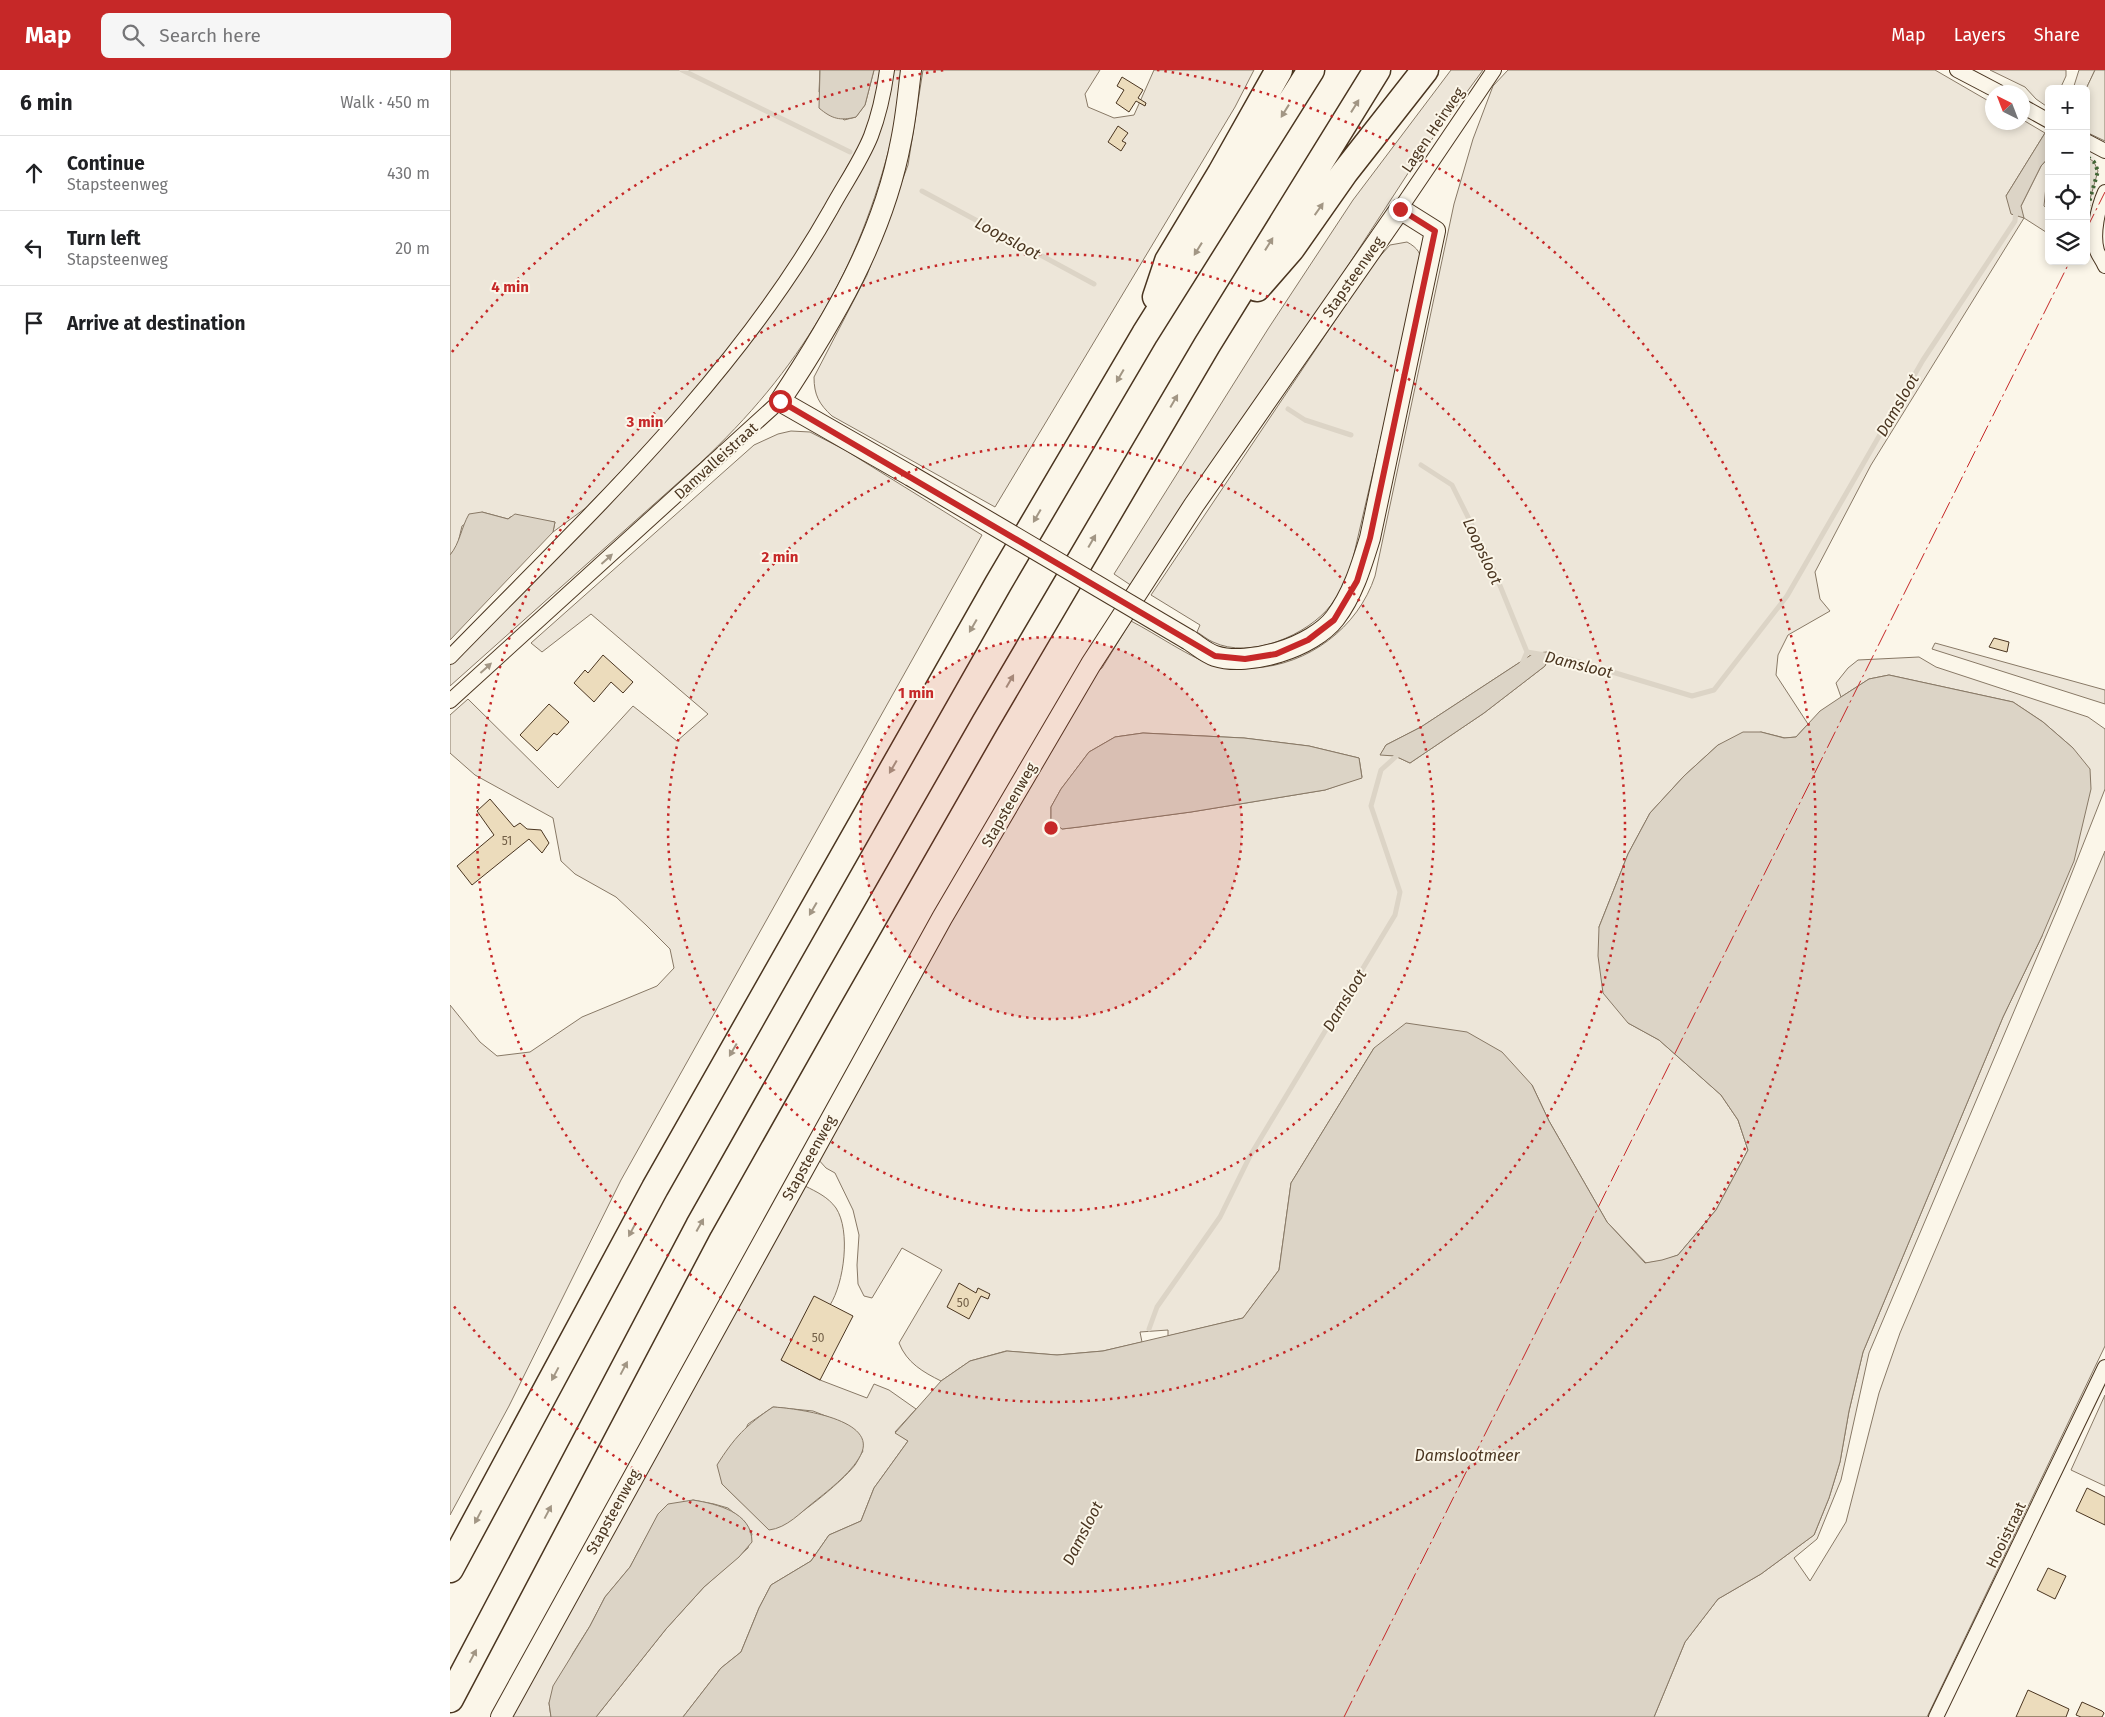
<!DOCTYPE html>
<meta charset="utf-8">
<style>
:root{--surface:#fff;--page:#f6f6f6;--text:#202124;--muted:#757577;--line:#e0e0e0;--accent:#c62828}
body{margin:0;font-family:"Fira Sans",sans-serif;background:var(--page);color:var(--text)}
.controls{position:absolute;right:15px;top:15px;display:grid;overflow:hidden;border-radius:8px;box-shadow:0 2px 8px #0003}
.controls button{width:45px;height:45px;display:grid;place-items:center;padding:0;border:0;border-bottom:1px solid var(--line);background:var(--surface);color:var(--text);font:25px sans-serif}
.compass{position:absolute;left:1535px;top:15px;width:45px;height:45px;border-radius:50%;background:var(--surface);box-shadow:0 2px 8px #0003;rotate:318deg}
.stop{position:absolute;width:15px;height:15px;margin:-11px;border:4px solid #c62828;border-radius:50%;background:#fff}
.stop.end{background:#c62828;border-color:#fff;box-shadow:0 1px 5px #0008}
.list{margin:0;padding:0;list-style:none}
h2{display:flex;justify-content:space-between;align-items:center;height:65px;margin:0;padding:0 20px;font-size:21px}
h2 small{font-size:16px;font-weight:400;color:var(--muted)}
.list li{display:grid;grid-template-columns:32px 1fr auto;gap:15px;align-items:center;box-sizing:border-box;height:75px;padding:0 20px;border-top:1px solid var(--line)}
.list b{display:block;font-size:19px;white-space:nowrap}
.list p{margin:0;font-size:16px;white-space:nowrap;color:var(--muted)}
.list em{font-size:16px;font-style:normal;color:var(--muted)}
.icon{flex:none;width:28px;height:28px;fill:none;stroke:currentColor;stroke-width:2;stroke-linecap:round;stroke-linejoin:round}
.map{position:relative;flex:none;width:1655px;height:1647px;overflow:hidden}
header{display:flex;align-items:center;gap:30px;box-sizing:border-box;height:70px;padding:0 25px;background:var(--accent);color:#fff}
header strong{font-size:24px}
nav{display:flex;gap:28px;margin-inline-start:auto;font-size:18px}
.search{width:350px;height:45px;background:var(--page);display:flex;align-items:center;gap:12px;box-sizing:border-box;padding:0 18px;border-radius:8px;color:var(--muted);font-size:19px}
main{display:flex}
aside{flex:1;background:var(--surface)}
.map>svg:first-child{display:block}
</style>
<header>
<strong>Map</strong>
<div class="search"><svg class="icon" aria-label="search" viewBox="0 0 24 24"><circle cx="10" cy="10" r="6"/><path d="M15 15l6 6"/></svg>Search here</div>
<nav><a>Map</a><a>Layers</a><a>Share</a></nav>
</header>
<main>
<aside>
<h2>6 min<small>Walk · 450 m</small></h2>
<ul class="list">
<li><svg class="icon" aria-label="ahead" viewBox="0 0 24 24"><path d="M12 20V5M6 11l6-6 6 6"/></svg><div><b>Continue</b><p>Stapsteenweg</p></div><em>430 m</em></li>
<li><svg class="icon" aria-label="left" viewBox="0 0 24 24"><path d="M17 20v-9H6M10 6l-5 5 5 5"/></svg><div><b>Turn left</b><p>Stapsteenweg</p></div><em>20 m</em></li>
<li><svg class="icon" aria-label="arrive" viewBox="0 0 24 24"><path d="M6 21V4h12l-3 4 3 4H6"/></svg><div><b>Arrive at destination</b></div></li>
</ul>
</aside>
<div class="map">
<svg width="1655" height="1647" viewBox="0 0 1655 1647">
<rect width="100%" height="100%" fill="#fbf6e9"/>
<path fill="#ede6d9" stroke="#887966" fill-rule="evenodd" d="M0,0H370L369,22L394,50L406,47L415,35L424,0H432L420,55L413,72L398,95L353,178L321,226L223,346L137,437L103,462L105,452L60,447L58,449L32,442L12,456L7,477L0,485Z
M441,0H453C449,22 448,45 442,67C409,201 350,300 249,394L0,616V594L142,448L375,160Z
M473,0H650L635,24L638,37L664,48L684,45L704,0H804L785,37L545,437L382,346C369,334 364,325 364,307L417,205L458,95Z
M1001,0H1033L966,91L862,251L682,516L664,504L818,259L903,130Z
M1058,0H1485L1542,33V52H1572L1573,50L1595,63L1556,126L1571,136L1591,96L1599,87L1594,136L1599,140V164L1574,148L1421,395L1365,502L1370,529L1380,541L1338,565L1328,585L1326,605L1358,654L1346,667L1335,668L1311,662L1268,675L1234,706L1200,743L1178,784L1149,857L1178,953L1209,970L1271,1025L1288,1050L1298,1080L1266,1140L1228,1185L1212,1191L1196,1193L1157,1152L1099,1051L1082,1015L924,978L841,1113L829,1200L793,1248L718,1266V1260L690,1262L692,1272L653,1281L607,1285L556,1281L520,1291L491,1311C473,1302 457,1293 449,1273L492,1200L452,1178L422,1228L414,1226L408,1214L407,1195L409,1165L403,1140L385,1103L376,1098L367,1088L547,771L648,601L652,598L681,551C708,565 734,584 762,595C776,600 790,599 804,598C858,595 908,558 925,506L1004,134L1023,69L1043,16ZM1100,582L1095,596L1034,643L960,693L945,686L931,684L936,675L971,657L1084,583ZM693,663L794,668L859,676L909,688L912,707L875,720L741,742L629,757L612,759L601,750V737L611,719L639,682L665,667Z
M1540,0H1616V6L1610,19H1599V38L1586,29L1575,17Z
M1629,0H1645L1636,19H1623Z
M957,172C968,178 972,184 971,196L900,501C894,512 889,525 881,535C858,565 800,590 763,572C758,570 752,565 747,562L750,555L701,525L923,194L940,175Z
M341,361L360,362L395,380L532,465L171,1110L59,1336L0,1445V935L30,972L47,986L80,982L132,947L207,916L224,898L220,879L196,855L166,827L125,804L111,791L103,748L25,705L0,683V645L18,629L108,718L183,636L227,671L258,644L141,544L92,582L81,573L304,375L328,364Z
M1485,573L1655,620V634L1482,579Z
M1469,587L1486,597L1638,647L1655,659V719L1610,833L1419,1283L1391,1410L1367,1469L1344,1488L1360,1511L1396,1452L1429,1323L1450,1263L1655,781V1276L1477,1647H1204L1235,1572L1268,1529L1311,1504L1364,1465L1379,1428L1390,1392L1399,1341L1413,1282L1553,947L1592,866L1623,678L1593,652L1563,632L1439,605L1419,609L1391,627L1386,613L1398,598L1408,590Z
M355,1116C367,1122 378,1127 386,1138C401,1161 394,1213 380,1235C367,1254 347,1273 331,1290L370,1310L417,1328L424,1314L439,1320L466,1339L445,1362L458,1371L424,1418L411,1451L379,1465L361,1491L321,1515L309,1538L291,1582L271,1598L233,1647H146L216,1559L254,1517L298,1478L302,1464L294,1451L278,1438L264,1434L243,1430L208,1445L180,1497L155,1527L140,1556L123,1583L99,1633L101,1647H62ZM323,1337L363,1341L396,1354L413,1381C410,1385 408,1391 405,1395C393,1411 338,1457 319,1459L272,1414L298,1354Z
M1655,1325V1416L1621,1400Z"/>
<path fill="#ede7d9" stroke="#887966" d="M1645,0H1655V71L1636,62V19Z
M1636,86L1644,92L1648,101L1636,143Z"/>
<path fill="#dcd4c6" stroke="#887966" d="M370,0H424L415,35L406,47C390,51 382,49 369,38Z
M1595,63L1599,65V87L1591,96L1571,136L1574,148L1561,144L1556,126Z
M32,442L58,449L65,444L105,452L103,462L0,570V485C10,473 11,458 19,444Z
M1101,582L1095,596L1034,643L960,693L945,686L930,685L936,675L971,657L1084,583Z
M1439,605L1563,632L1593,652L1623,678L1640,699L1641,719L1624,791L1592,866L1553,947L1413,1282L1399,1341L1390,1392L1379,1428L1364,1465L1311,1504L1268,1529L1235,1572L1204,1647H233L271,1598L291,1582L309,1538L321,1515L361,1491L379,1465L411,1451L424,1418L458,1371L445,1363L491,1311L520,1291L557,1281L607,1285L653,1281L793,1248L829,1200L841,1113L924,978L956,953L1017,962L1052,982L1082,1015L1099,1051L1157,1152L1195,1193L1212,1190L1228,1185L1266,1140L1298,1080L1288,1050L1271,1025L1209,970L1178,953L1153,923L1148,886L1149,857L1178,784L1200,743L1234,706L1268,675L1293,662H1311L1334,668L1346,667L1370,641L1391,627L1419,609Z
M693,663L794,668L859,676L909,688L912,708L875,720L741,742L629,757L612,759L601,750V737L611,719L639,682L665,667Z
M323,1337C343,1338 425,1348 412,1382C405,1400 379,1420 364,1432C351,1442 337,1458 319,1460L272,1414L267,1395C284,1368 296,1355 323,1337Z
M243,1430C267,1434 302,1442 302,1472L289,1487L254,1517L216,1559L146,1647H101L99,1633L103,1616L140,1556L155,1527L180,1497L208,1444L218,1434Z"/>
<g fill="none" stroke-linecap="round" stroke-linejoin="round">
<path stroke="#dcd4c6" stroke-width="5" d="M232,0L400,82
M472,121L644,214
M838,339L855,350L901,365
M971,395L1002,415L1040,491L1077,582
M1071,596L1077,582L1119,589L1242,626L1264,620L1337,526L1473,290L1565,151L1566,139
M699,1259L707,1237L770,1147L800,1086L945,845L950,822L921,736L931,700L951,682"/>
</g>
<path fill="#ecdcbc" stroke="#4a3520" d="M672,7L693,20L688,28L696,33L695,36L686,31L679,42L666,33L674,20L667,16Z
M668,56L678,63L672,71L676,73L671,81L658,72Z
M1544,568L1559,572L1557,582L1539,577Z
M153,585L183,612L173,623L161,612L144,632L124,613L135,600L138,603Z
M99,634L119,652L107,665L104,663L87,681L70,665Z
M40,729L64,757L70,753L77,759L91,760L99,773L92,783L79,769L22,815L7,796L44,765L27,741Z
M509,1213L526,1223L528,1218L540,1224L538,1229L531,1226L519,1249L497,1237Z
M364,1226L403,1246L370,1310L331,1290Z
M1637,1418L1655,1427V1455L1626,1441Z
M1598,1498L1616,1506L1605,1529L1587,1520Z
M1578,1620L1619,1639L1616,1647H1566Z
M1632,1632L1652,1641L1654,1643L1652,1647H1631L1626,1645Z"/>
<g fill="none" stroke-linecap="round" stroke-linejoin="round">
<g stroke="#4a3520" stroke-width="16">
<path id="street" d="M1507,0L1549,22
M1572,36L1599,51
M1636,71L1655,81
M1655,122C1648,138 1642,164 1647,181C1649,186 1653,191 1655,196
M950,139L1044,0
M0,587C136,447 284,311 381,139C394,115 411,91 421,66C429,45 434,22 437,0
M0,631L330,331
M1486,1647L1655,1297"/>
</g>
<g stroke="#4a3520" stroke-width="22">
<path id="secondary" d="M461,406L330,331C383,251 433,167 451,71C456,48 458,24 461,0
M51,1647L492,848L641,594L744,435L950,139L985,161L920,468C911,497 903,524 885,548C863,577 799,597 765,586C756,583 747,575 739,570"/>
</g>
<g stroke="#4a3520" stroke-width="29">
<path id="highway" d="M807,218L841,179L895,102L975,0
M706,227L718,191L771,103L829,0
M0,1499L205,1118L548,514L695,264L861,0
M0,1629L249,1156L376,931L535,653L757,275L927,0"/>
</g>
<use href="#street" stroke="#fbf6e9" stroke-width="14"/>
<use href="#secondary" stroke="#fbf6e9" stroke-width="20"/>
<use href="#highway" stroke="#fbf6e9" stroke-width="26"/>
<g stroke="#4a3520" stroke-width="22" stroke-linecap="butt">
<path id="secondary-bridge" d="M461,406L739,570"/>
</g>
<use href="#secondary-bridge" stroke="#fbf6e9" stroke-width="20"/>
<path stroke="#436837" stroke-width="4" stroke-dasharray="2.5 4" stroke-linecap="butt" d="M1636,143L1648,101L1644,92L1639,88"/>
<path stroke="#c62828" stroke-width="1" stroke-dasharray="18 4 2.5 4" stroke-linecap="butt" d="M1636,160L1655,122
M894,1647L1620,191"/>
</g>
<defs><path id="oneway-solid" d="M-6-.8H1V-3.2L6.5 0L1 3.2V.8H-6Z" transform="scale(1.25)"/></defs>
<g fill="#a29684">
<use href="#oneway-solid" transform="translate(905 36) rotate(-58)"/>
<use href="#oneway-solid" transform="translate(835 41) rotate(122)"/>
<use href="#oneway-solid" transform="translate(869 139) rotate(-55)"/>
<use href="#oneway-solid" transform="translate(819 174) rotate(-58)"/>
<use href="#oneway-solid" transform="translate(748 179) rotate(122)"/>
<use href="#oneway-solid" transform="translate(670 306) rotate(120)"/>
<use href="#oneway-solid" transform="translate(724 331) rotate(-60)"/>
<use href="#oneway-solid" transform="translate(587 446) rotate(120)"/>
<use href="#oneway-solid" transform="translate(642 471) rotate(-60)"/>
<use href="#oneway-solid" transform="translate(157 489) rotate(-42)"/>
<use href="#oneway-solid" transform="translate(523 556) rotate(120)"/>
<use href="#oneway-solid" transform="translate(36 598) rotate(-42)"/>
<use href="#oneway-solid" transform="translate(560 611) rotate(-60)"/>
<use href="#oneway-solid" transform="translate(443 697) rotate(120)"/>
<use href="#oneway-solid" transform="translate(363 839) rotate(120)"/>
<use href="#oneway-solid" transform="translate(283 980) rotate(120)"/>
<use href="#oneway-solid" transform="translate(250 1155) rotate(-61)"/>
<use href="#oneway-solid" transform="translate(182 1160) rotate(118)"/>
<use href="#oneway-solid" transform="translate(174 1298) rotate(-62)"/>
<use href="#oneway-solid" transform="translate(105 1304) rotate(118)"/>
<use href="#oneway-solid" transform="translate(98 1442) rotate(-62)"/>
<use href="#oneway-solid" transform="translate(28 1447) rotate(118)"/>
<use href="#oneway-solid" transform="translate(23 1586) rotate(-62)"/>
</g>
<g fill="none" stroke-linecap="round" stroke-linejoin="round">
<path stroke="#c62828" stroke-width="6" d="M330,331L765,586L795,589L826,584L858,570L884,550L907,511L920,468L985,161L950,139"/>
</g>
<circle cx="601" cy="758" r="191" fill="#c62828" fill-opacity=".12"/>
<g fill="none" stroke="#c62828" stroke-width="2.5" stroke-dasharray="2.5 5">
<circle cx="601" cy="758" r="191"/>
<circle cx="601" cy="758" r="383"/>
<circle cx="601" cy="758" r="574"/>
<path d="M2 282A765 765 0 0 1 495 0M707 0A765 765 0 1 1 2 1234"/>
</g>
<g text-anchor="middle" stroke-width="4" stroke-linejoin="round" paint-order="stroke">
<g font-size="12" fill="#725f47">
<text x="57" y="775">51</text>
<text x="513" y="1237">50</text>
<text x="368" y="1272">50</text>
</g>
<g font-size="15" fill="#4a3520" stroke="#fbf6e9">
<text transform="translate(983 60) rotate(-56)" y="5">Lagen Heirweg</text>
<text transform="translate(903 207) rotate(-55)" y="5">Stapsteenweg</text>
<text transform="translate(266 391) rotate(-42)" y="5">Damvalleistraat</text>
<text transform="translate(559 735) rotate(-60)" y="5">Stapsteenweg</text>
<text transform="translate(359 1088) rotate(-61)" y="5">Stapsteenweg</text>
<text transform="translate(163 1442) rotate(-61)" y="5">Stapsteenweg</text>
<text transform="translate(1556 1465) rotate(-64)" y="5">Hooistraat</text>
</g>
<g font-size="16" font-style="italic" fill="#4a3520" stroke="#fbf6e9">
<text transform="translate(558 168) rotate(28)" y="6">Loopsloot</text>
<text transform="translate(1447 335) rotate(-60)" y="6">Damsloot</text>
<text transform="translate(1033 481) rotate(65)" y="6">Loopsloot</text>
<text transform="translate(1129 594) rotate(14)" y="6">Damsloot</text>
<text transform="translate(894 930) rotate(-59)" y="6">Damsloot</text>
<text x="1017" y="1391">Damslootmeer</text>
<text transform="translate(632 1463) rotate(-63)" y="6">Damsloot</text>
</g>
</g>
<circle cx="601" cy="758" r="8" fill="#c62828" stroke="#fbf6e9" stroke-width="2.5"/>
<g font-size="15" text-anchor="middle" font-weight="bold" fill="#c62828" stroke="#fbf6e9" stroke-width="4" stroke-linejoin="round" paint-order="stroke">
<text x="60" y="222">4 min</text>
<text x="195" y="357">3 min</text>
<text x="330" y="492">2 min</text>
<text x="466" y="628">1 min</text>
</g>
</svg>
<div class="controls">
<button>+</button>
<button>−</button>
<button><svg class="icon" aria-label="locate" viewBox="0 0 24 24"><circle cx="12" cy="12" r="6"/><path d="M12 2v4M12 18v4M2 12h4M18 12h4"/></svg></button>
<button><svg class="icon" aria-label="layers" viewBox="0 0 24 24"><path d="M12 4l9 5-9 5-9-5zM3 14l9 5 9-5"/></svg></button>
</div>
<svg class="compass" viewBox="-18 -18 36 36"><path d="M0-13l5 13h-10z" fill="#e53935"/><path d="M0 13l5-13h-10z" fill="#757577"/></svg>
<div class="stop" style="left:330px;top:331px"></div>
<div class="stop end" style="left:950px;top:139px"></div>
</div>
</main>
